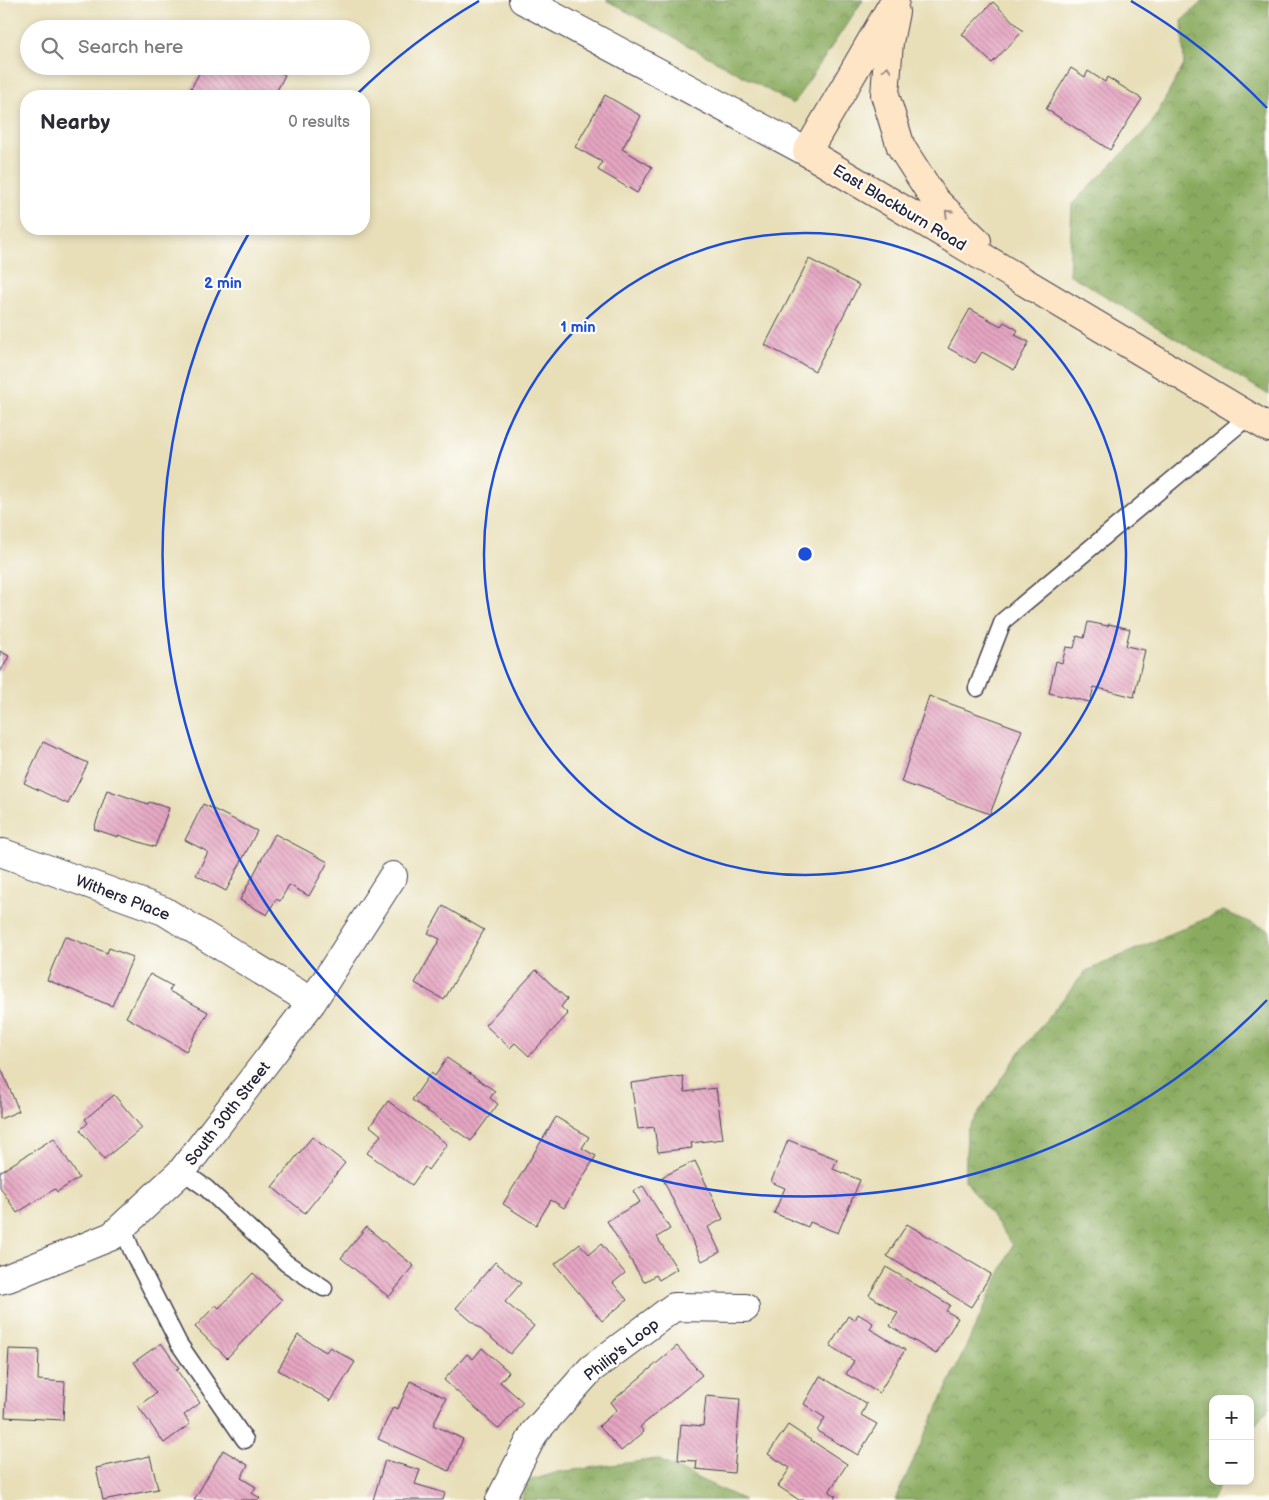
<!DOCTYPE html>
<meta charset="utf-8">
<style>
:root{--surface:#fff;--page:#f7f7f7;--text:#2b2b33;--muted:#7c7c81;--line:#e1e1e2}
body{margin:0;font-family:"Balsamiq Sans",sans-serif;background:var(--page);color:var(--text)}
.controls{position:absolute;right:15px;bottom:15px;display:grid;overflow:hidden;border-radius:10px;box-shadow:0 2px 8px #0003}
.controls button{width:45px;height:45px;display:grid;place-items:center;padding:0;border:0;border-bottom:1px solid var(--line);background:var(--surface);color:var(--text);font:25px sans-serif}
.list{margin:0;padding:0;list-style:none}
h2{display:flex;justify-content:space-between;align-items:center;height:65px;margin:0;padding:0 20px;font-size:21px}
h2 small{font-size:16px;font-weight:400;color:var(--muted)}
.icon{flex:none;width:28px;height:28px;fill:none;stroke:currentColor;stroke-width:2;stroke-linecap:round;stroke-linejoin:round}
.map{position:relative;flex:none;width:1269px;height:1500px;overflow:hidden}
.search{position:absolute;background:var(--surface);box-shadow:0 2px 8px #0003;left:20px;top:20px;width:350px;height:55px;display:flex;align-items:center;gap:12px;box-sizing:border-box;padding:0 18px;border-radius:28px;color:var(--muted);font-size:19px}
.panel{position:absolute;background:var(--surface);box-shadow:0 2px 8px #0003;left:20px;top:90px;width:350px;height:145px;border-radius:20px}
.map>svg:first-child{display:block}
</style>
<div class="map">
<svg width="1269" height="1500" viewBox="0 0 1269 1500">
<defs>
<pattern id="forest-crowns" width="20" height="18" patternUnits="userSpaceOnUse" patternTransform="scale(1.25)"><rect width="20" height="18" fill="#8aab5f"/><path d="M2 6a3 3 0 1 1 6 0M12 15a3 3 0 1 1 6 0" fill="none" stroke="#708b50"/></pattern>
<pattern id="building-back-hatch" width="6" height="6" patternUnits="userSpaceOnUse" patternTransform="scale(1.25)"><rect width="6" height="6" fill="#e6a6c2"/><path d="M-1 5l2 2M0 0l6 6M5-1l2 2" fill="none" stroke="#ba879f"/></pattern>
</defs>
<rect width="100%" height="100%" fill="#fdfcf7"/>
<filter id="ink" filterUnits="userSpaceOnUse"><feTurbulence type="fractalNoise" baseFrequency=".02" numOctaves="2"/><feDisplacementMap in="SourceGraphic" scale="10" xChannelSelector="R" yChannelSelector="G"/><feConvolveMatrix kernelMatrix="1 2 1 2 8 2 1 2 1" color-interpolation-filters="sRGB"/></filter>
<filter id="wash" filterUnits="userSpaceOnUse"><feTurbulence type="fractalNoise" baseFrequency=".0096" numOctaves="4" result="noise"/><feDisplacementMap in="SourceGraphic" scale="20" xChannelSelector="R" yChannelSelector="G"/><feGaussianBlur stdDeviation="1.12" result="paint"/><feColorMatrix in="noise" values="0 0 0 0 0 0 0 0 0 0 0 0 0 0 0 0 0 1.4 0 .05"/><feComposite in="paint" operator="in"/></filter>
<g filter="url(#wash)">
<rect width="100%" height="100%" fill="#e8dfb9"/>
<path fill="url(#forest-crowns)" stroke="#56664d" d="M606,0H863L793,104Z
M1204,0H1269V395L1069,274L1072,204L1150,126L1184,65L1182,20Z
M1223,911L1269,930V1408L1250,1431V1399H1213V1481H1221L1212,1500H895L1013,1245L965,1180L967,1130L1022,1049L1086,971Z
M657,1459L744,1500H522L525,1482L558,1472Z"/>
<g id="blocks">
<path fill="url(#building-back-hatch)" d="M993,2L1023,31L992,63L962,34Z
M203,66H211L225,74L228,66H267L285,75L274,96L271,94L270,96H187Z
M1071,68L1085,77L1088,71L1105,82L1107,77L1142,99L1110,150L1046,109Z
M605,95L641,116L622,149L652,167L637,193L598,170L602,162L575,147Z
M809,259L859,285L815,371L765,345Z
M970,309L1001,326L1004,322L1018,330L1015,335L1029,342L1014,370L982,352L975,363L948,348Z
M1088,622L1108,626L1109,624L1130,629L1126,646L1145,650L1134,697L1094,687L1090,702L1049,693L1056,661L1062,663L1066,647L1074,648L1077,636L1084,638Z
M0,651L9,656L0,673Z
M929,696L1022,730L990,814L901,782Z
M43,742L88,763L68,804L24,783Z
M107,790L148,804L149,802L169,808L155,847L118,835V837L94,829Z
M203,804L257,831L226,891L196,875L208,852L185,840Z
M275,834L328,862L309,896L289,885L280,901L276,899L267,915L240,900Z
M443,906L484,930L444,1000L415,983L440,939L428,933Z
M65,936L107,953L109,948L133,957L112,1006L47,980Z
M536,970L567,999L561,1007L568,1014L529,1056L515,1043L510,1048L485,1025Z
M150,974L172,986L169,991L208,1012L186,1051L126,1017Z
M447,1058L495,1091L490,1098L498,1104L471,1141L412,1100L431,1073L435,1076Z
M0,1066L19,1111L0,1119Z
M683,1076L685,1092L716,1088L723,1139L691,1143L692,1148L658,1152L654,1127L638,1129L631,1083Z
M114,1095L142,1128L104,1159L80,1130L88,1123L85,1119Z
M388,1101L447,1144L428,1170L425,1167L412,1185L367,1153L381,1135L370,1126Z
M556,1117L589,1137L582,1148L596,1156L564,1208L551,1200L536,1225L503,1204Z
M312,1137L345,1163L305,1213L272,1187Z
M54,1138L79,1178L57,1192L55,1189L17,1213L0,1187V1172Z
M788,1140L837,1159L833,1169L860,1180L838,1233L810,1222L808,1227L774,1213L785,1188L771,1182Z
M695,1161L723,1219L708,1227L720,1252L702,1261L662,1177Z
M643,1186L670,1229L657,1237L677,1269L659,1280L656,1275L644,1282L607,1221L640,1202L633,1191Z
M907,1224L991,1274L971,1307L887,1256Z
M366,1227L414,1266L389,1297L341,1258Z
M580,1244L589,1254L601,1244L625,1273L613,1283L627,1300L602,1321L555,1264Z
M495,1262L521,1283L505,1302L534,1326L510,1354L456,1308Z
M886,1267L950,1305L946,1311L958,1318L936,1354L890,1326L898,1313L869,1295Z
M253,1273L282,1300L227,1358L195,1327L216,1305L219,1308Z
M858,1314L873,1323L870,1329L905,1350L879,1393L846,1374L854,1361L830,1346L848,1316L855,1320Z
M298,1335L326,1352L330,1347L355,1362L331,1401L278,1370Z
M161,1343L179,1368L176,1369L200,1403L184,1415L190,1424L164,1443L138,1406L156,1393L134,1362Z
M677,1346L702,1375L640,1427L644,1432L621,1451L599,1426L617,1410L611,1402Z
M482,1348L509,1372L500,1382L523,1402L499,1429L444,1380L467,1354L473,1359Z
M9,1349L39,1350L38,1380L65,1382L63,1420L5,1417Z
M820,1376L867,1404L861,1415L877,1424L858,1455L817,1431L825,1418L804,1404Z
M410,1381L446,1398L433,1425L463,1439L449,1471L378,1439L393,1407L398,1409Z
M706,1396L740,1399L734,1473L696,1469L697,1461L678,1460L681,1424L703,1426Z
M788,1425L847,1464L829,1492L836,1496L833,1500H799L778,1486L790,1468L768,1454Z
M223,1450L248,1465L241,1478L256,1487L252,1493L260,1498L258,1500H194Z
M150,1456L158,1489L103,1500L96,1468Z
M385,1460L420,1470L415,1484L445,1493L443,1500H373Z"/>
</g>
</g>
<g filter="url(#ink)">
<use href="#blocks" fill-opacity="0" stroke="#403e4e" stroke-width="1"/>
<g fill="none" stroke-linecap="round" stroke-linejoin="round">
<g stroke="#403e4e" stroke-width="19">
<path id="lane" d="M977,688L1003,621L1249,416
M182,1171L206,1188L286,1263L324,1288
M122,1226L132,1251L179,1344L245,1440"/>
</g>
<g stroke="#403e4e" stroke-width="30">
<path id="street" d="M523,0L807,152
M3,853L164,911L312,1002
M0,1280L8,1278L112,1236L182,1171L312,1002L393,876
M500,1500L534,1433L591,1369L674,1307L745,1308"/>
</g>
<g stroke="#403e4e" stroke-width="30">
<path id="secondary" d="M895,0L807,152L1269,428
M895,12L889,42L885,95L901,147L935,200L977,241"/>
</g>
<use href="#lane" stroke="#fff" stroke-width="16"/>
<use href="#street" stroke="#fff" stroke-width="28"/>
<use href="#secondary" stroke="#fde5c5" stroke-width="28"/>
</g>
<defs><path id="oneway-chevron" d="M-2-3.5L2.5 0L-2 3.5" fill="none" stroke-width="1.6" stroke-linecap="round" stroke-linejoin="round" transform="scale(1.25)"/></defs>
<g stroke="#9a8d87">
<use href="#oneway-chevron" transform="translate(887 69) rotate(-85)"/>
<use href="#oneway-chevron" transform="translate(948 213) rotate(-136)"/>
</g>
</g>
<g fill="none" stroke="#1d4ed8" stroke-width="2.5">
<circle cx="805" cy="554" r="321"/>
<path d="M1267 1000A642 642 0 0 1 249 233M355 96A642 642 0 0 1 479 1M1131 1A642 642 0 0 1 1267 108"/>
</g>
<g text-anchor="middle" stroke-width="4.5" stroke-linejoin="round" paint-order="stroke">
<g font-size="16" fill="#22223b" stroke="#fdfcf7">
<text transform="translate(900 207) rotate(31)" y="6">East Blackburn Road</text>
<text transform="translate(123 897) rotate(21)" y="6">Withers Place</text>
<text transform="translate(227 1113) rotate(-52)" y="6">South 30th Street</text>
<text transform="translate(621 1349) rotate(-38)" y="6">Philip's Loop</text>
</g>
</g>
<circle cx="805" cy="554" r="8" fill="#1d4ed8" stroke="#fdfcf7" stroke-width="2.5"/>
<g font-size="15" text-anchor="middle" font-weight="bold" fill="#1d4ed8" stroke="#fdfcf7" stroke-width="4.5" stroke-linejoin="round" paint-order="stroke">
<text x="223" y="288">2 min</text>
<text x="578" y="332">1 min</text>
</g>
</svg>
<div class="controls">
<button>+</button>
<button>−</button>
</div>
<div class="search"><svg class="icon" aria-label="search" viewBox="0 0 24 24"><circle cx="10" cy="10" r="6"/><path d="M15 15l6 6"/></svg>Search here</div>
<section class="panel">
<h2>Nearby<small>0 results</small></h2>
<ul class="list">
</ul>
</section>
</div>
